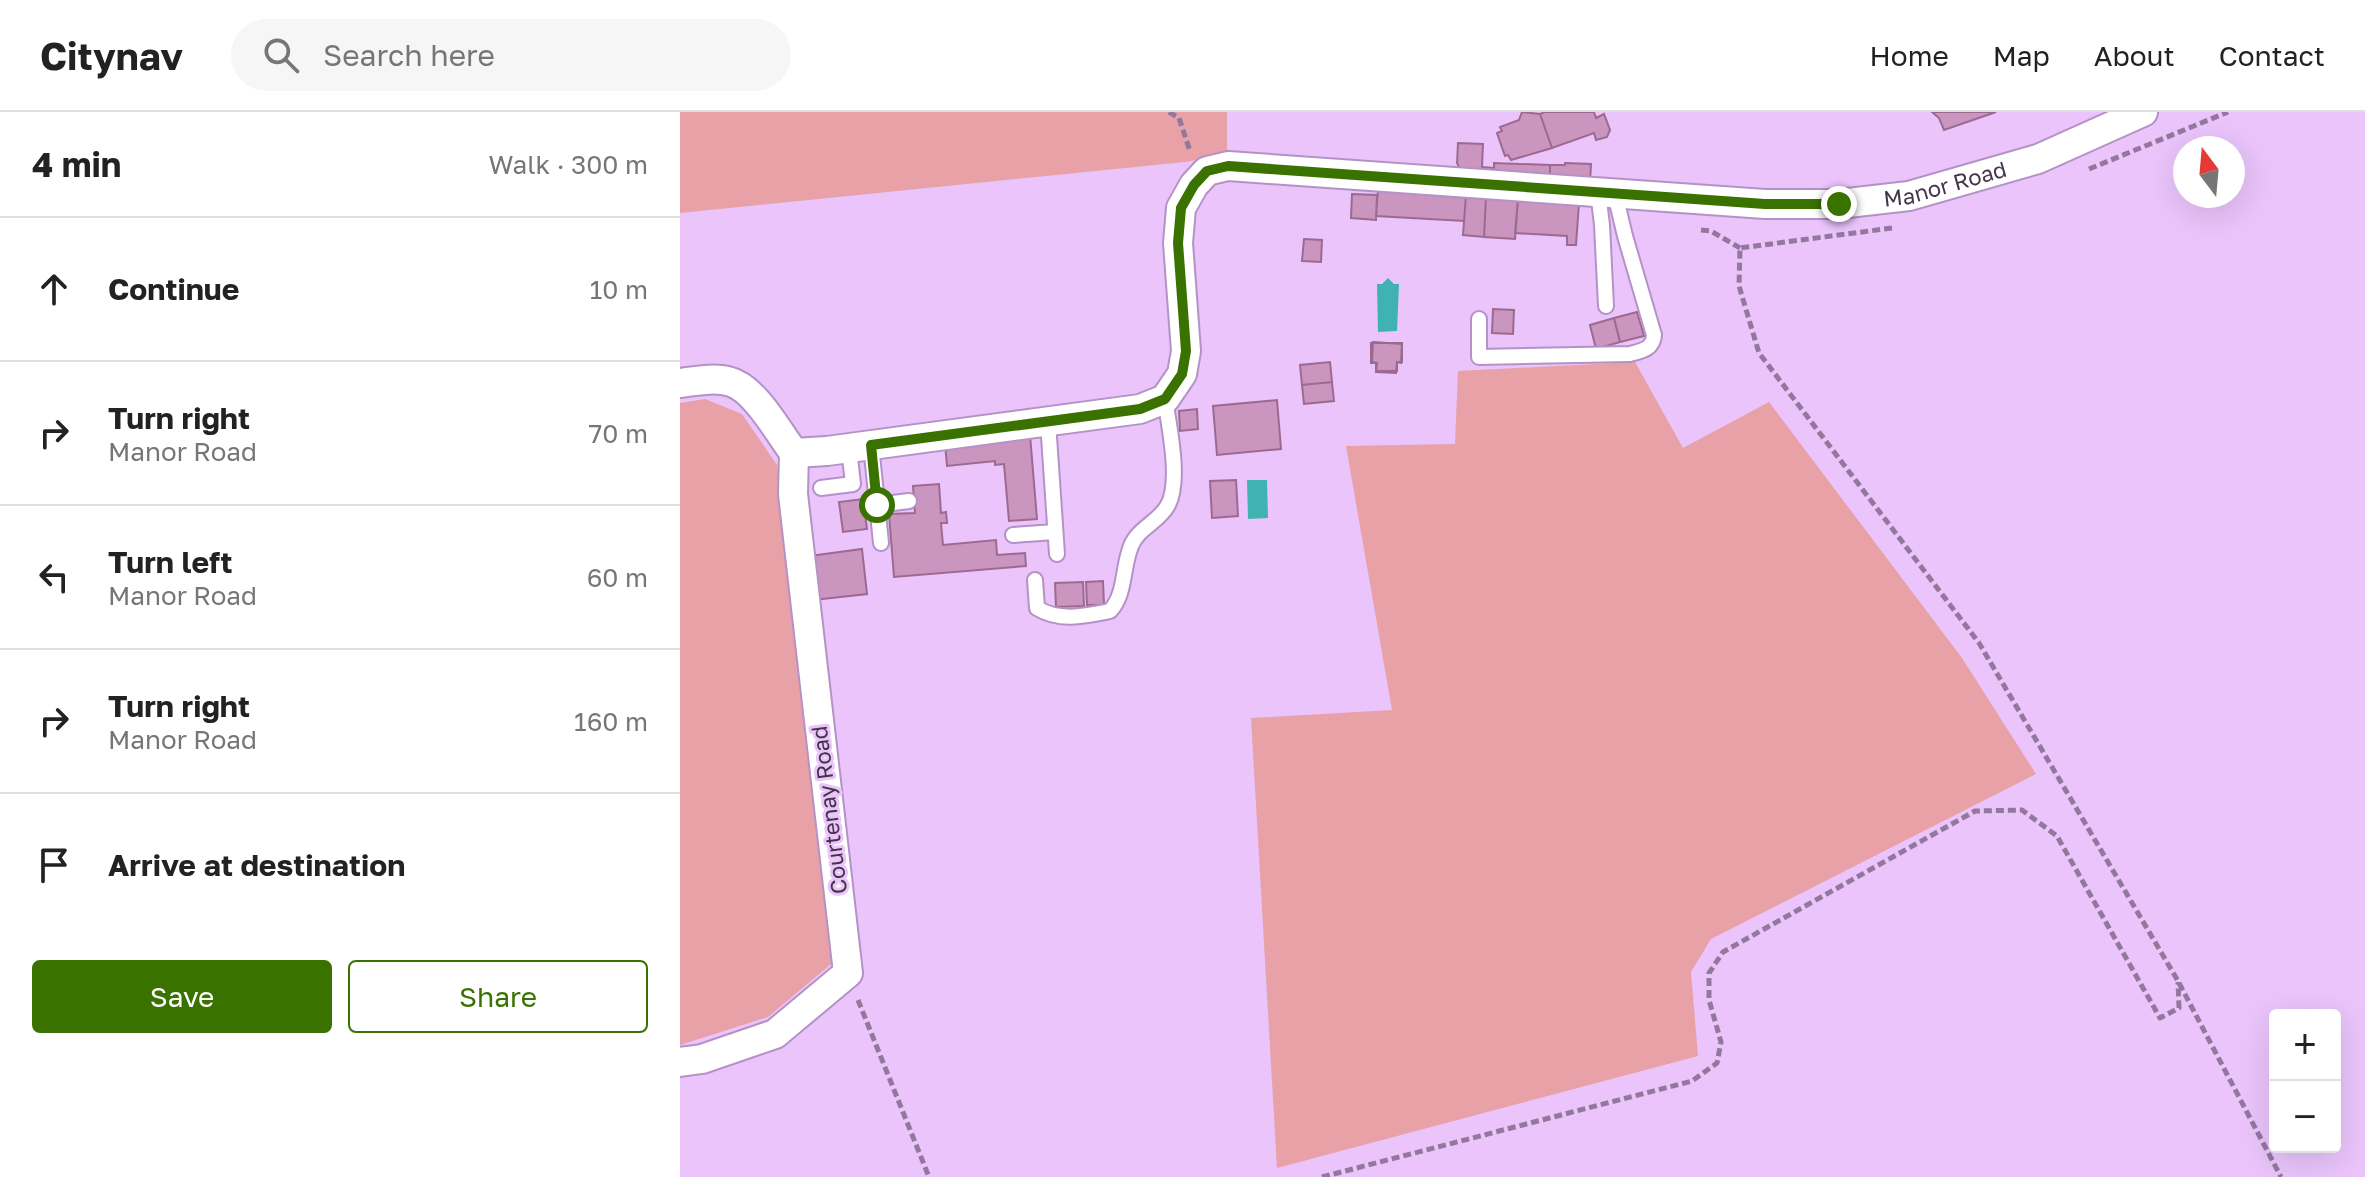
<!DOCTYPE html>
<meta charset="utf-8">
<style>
:root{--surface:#fff;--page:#f6f6f6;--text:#222;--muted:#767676;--line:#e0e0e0;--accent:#3a7200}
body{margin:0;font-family:"Golos Text",sans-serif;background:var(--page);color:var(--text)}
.controls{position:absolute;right:24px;bottom:24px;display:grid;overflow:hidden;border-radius:8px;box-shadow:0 8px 32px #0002}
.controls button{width:72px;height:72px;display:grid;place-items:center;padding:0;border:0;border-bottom:2px solid var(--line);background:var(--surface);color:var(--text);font:40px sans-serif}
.compass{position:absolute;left:1493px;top:24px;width:72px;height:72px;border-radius:50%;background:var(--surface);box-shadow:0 8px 32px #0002;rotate:344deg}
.stop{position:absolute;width:24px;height:24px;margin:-18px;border:6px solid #3a7200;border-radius:50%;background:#fff}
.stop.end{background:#3a7200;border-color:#fff;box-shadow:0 2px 8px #0008}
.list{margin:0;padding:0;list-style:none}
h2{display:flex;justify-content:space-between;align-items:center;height:104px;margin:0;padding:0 32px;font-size:34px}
h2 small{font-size:26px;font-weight:400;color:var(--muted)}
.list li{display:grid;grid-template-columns:52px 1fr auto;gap:24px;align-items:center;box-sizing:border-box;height:144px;padding:0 32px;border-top:2px solid var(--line)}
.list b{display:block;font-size:30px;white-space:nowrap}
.list p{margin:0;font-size:26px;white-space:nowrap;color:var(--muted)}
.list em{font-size:26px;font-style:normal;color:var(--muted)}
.actions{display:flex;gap:16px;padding:24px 32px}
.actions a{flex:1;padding:18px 0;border:2px solid var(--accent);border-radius:8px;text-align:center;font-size:28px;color:var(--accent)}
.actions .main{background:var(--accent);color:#fff}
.icon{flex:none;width:44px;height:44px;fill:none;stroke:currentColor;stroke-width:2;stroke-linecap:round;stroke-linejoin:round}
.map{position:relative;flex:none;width:1685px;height:1065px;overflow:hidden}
header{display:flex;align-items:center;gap:48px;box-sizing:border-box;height:112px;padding:0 40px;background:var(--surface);border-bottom:2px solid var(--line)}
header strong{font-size:38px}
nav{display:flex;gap:44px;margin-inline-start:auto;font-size:28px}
.search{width:560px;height:72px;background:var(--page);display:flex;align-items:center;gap:20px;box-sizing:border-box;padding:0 28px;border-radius:44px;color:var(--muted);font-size:30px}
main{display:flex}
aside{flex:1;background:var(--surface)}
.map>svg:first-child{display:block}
</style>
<header>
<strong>Citynav</strong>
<div class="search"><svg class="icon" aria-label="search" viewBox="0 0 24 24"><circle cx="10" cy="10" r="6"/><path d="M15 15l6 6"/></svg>Search here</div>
<nav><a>Home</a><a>Map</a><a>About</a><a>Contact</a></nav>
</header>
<main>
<aside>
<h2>4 min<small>Walk · 300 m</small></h2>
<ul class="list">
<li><svg class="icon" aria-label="ahead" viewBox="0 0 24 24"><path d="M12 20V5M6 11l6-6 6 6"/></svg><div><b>Continue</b></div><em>10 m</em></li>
<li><svg class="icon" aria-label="right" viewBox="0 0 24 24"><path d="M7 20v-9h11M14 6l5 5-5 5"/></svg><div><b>Turn right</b><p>Manor Road</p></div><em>70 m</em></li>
<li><svg class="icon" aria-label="left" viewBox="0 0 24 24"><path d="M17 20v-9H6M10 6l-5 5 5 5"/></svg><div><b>Turn left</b><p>Manor Road</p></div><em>60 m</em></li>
<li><svg class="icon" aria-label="right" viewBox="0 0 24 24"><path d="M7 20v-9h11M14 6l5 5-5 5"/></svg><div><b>Turn right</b><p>Manor Road</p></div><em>160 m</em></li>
<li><svg class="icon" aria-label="arrive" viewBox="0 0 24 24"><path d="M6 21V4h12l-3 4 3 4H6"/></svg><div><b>Arrive at destination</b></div></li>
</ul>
<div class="actions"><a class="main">Save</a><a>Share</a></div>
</aside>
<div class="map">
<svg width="1685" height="1065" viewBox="0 0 1685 1065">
<rect width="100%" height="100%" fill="#eac4fb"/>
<path fill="#e8a1a6" d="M0,0H547V42L505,50L0,101Z
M955,250L1003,336L1089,290L1282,546L1356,662L1031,827L1011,860L1018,944L597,1056L571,606L712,598L666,334L775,332L778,259Z
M25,287L62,302L97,353L151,852L88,905L0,933V291Z"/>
<path fill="#41b2b2" d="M708,166L714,172H719L717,219L698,220L697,172H702Z
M567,368H587L588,406L568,407Z"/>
<path fill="#ca95be" stroke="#9c6a91" stroke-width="2" d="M842,0L860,2L872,36L831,48L828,43L825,44L817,21L822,19L820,15L839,8Z
M865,0H914L916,6L924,2L930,18L927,25L916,28L914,21L872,36L860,2Z
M1252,0H1316L1264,18L1259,6Z
M778,31L803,32L802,55L814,56V51L870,53V69L784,65L777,51Z
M885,51L911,52L910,71L870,69V53H885Z
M698,78L786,83L784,109L696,104Z
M672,82L697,83L696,108L671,106Z
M786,83L806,85L804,125L783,123Z
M806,85L838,87L835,127L804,125Z
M838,87L899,91L896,133H887V124L835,121Z
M624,127L642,128L641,150L622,149Z
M813,197L834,198L833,222L812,221Z
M957,200L964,224L940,230L934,206Z
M934,206L940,230L916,237L910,213Z
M693,230L722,232V250H717L716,261L696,260L697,251L692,250Z
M691,231H722L721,251L717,250V259H696V251H691Z
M650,250L652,270L622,273L620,253Z
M652,270L654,289L624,292L622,273Z
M597,288L601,337L537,343L533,294Z
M517,297L518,317L500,319L499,299Z
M350,323L357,407L329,409L324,352L315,353V349L267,354L265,331Z
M556,368L558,404L532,406L530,369Z
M259,372L261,401L266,400L267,411H261L263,433L316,428L317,443L345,441L346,454L214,465L209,402L235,401L233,374Z
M183,387L187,417L163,420L159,390Z
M182,437L187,482L134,488L129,444Z
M423,469L424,493H407L406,470Z
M403,470L404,494L376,495L375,471Z"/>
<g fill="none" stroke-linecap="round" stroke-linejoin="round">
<g stroke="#b592c6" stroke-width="18">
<path id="service" d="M918,80L922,113L926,194
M799,207V245L950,242C962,239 973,237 974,223L945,124L935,82
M368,310L377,442
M191,333L201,431
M141,376L173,372L169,336
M197,393L229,389
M333,423L375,420
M355,468L357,496C379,510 405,504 430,499C446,482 442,456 451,434C458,416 479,410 488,393C501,369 489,314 485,287"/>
</g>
<g stroke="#b592c6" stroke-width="32">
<g id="minor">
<path id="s1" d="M0,271C16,269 35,265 51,270C75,277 99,321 114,341L147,339L460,297L485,287L502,262L506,239L498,131L501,96L514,73L527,59L548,54L1085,92H1159L1229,84L1358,47L1463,0"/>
<path d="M0,950L22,947L95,922L168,861L113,382L114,341"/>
</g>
</g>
<path stroke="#92789d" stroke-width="5" stroke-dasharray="8 4" stroke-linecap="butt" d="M489,0L499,6L510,39
M1409,57L1548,0
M1212,116L1060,136L1059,174L1079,241L1299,531L1498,869L1601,1065
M1021,118L1031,119L1060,136
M178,888L249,1065
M642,1065L1012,969L1037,951L1041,930L1029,888V861L1043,840L1295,699L1342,698L1377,724L1480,906L1499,896L1498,870"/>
<use href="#service" stroke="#fff" stroke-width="14"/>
<use href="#minor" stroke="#fff" stroke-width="28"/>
</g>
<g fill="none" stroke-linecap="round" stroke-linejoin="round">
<path stroke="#3a7200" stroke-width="10" d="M197,393L191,333L460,297L485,287L502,262L506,239L498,131L501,96L514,73L527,59L548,54L1085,92H1159"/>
</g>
<g text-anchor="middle" stroke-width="6" stroke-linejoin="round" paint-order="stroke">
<g font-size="22" fill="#43344a" stroke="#eac4fb">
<text dy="8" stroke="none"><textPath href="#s1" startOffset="1508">Manor Road</textPath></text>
<text transform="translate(149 698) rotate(-97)" y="8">Courtenay Road</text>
</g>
</g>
</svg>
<div class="controls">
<button>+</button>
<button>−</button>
</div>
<svg class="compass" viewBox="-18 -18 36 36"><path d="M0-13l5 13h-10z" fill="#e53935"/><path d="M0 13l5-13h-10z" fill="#767676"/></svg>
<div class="stop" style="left:197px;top:393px"></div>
<div class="stop end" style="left:1159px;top:92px"></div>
</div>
</main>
